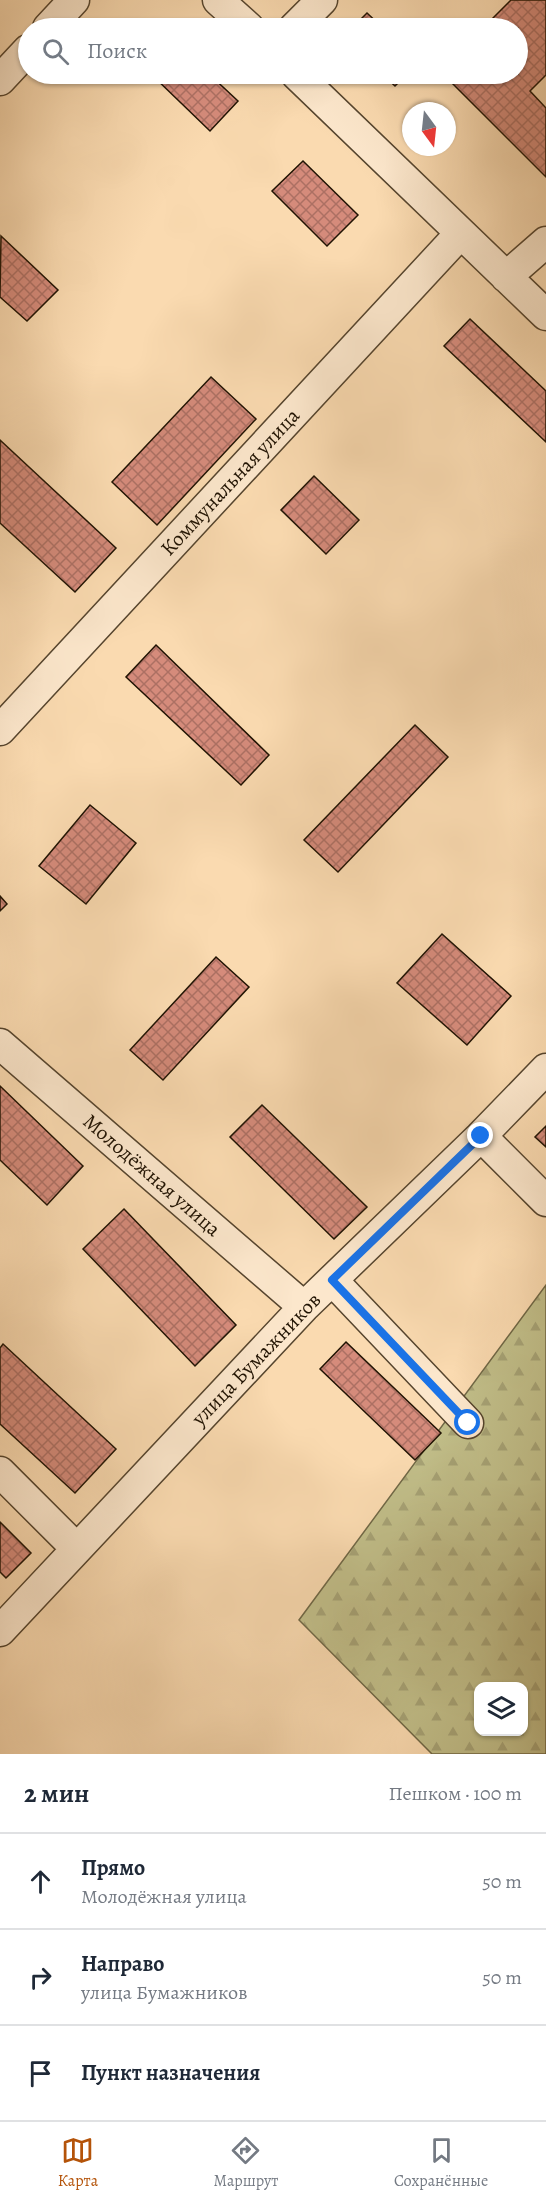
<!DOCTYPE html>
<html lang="ru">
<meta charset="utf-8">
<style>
:root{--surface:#fff;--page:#f6f6f7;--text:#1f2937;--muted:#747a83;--line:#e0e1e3;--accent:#b45309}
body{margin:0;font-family:Alegreya,serif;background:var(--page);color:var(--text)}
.controls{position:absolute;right:18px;bottom:18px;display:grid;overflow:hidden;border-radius:12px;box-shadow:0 2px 4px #0004}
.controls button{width:54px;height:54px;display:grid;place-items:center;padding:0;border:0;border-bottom:2px solid var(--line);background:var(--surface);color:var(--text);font:30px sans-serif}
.compass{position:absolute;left:402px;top:102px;width:54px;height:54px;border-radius:50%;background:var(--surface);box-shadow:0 2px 4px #0004;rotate:165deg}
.stop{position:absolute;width:18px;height:18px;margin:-14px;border:4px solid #1a73e8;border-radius:50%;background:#fff}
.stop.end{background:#1a73e8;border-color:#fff;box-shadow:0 2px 6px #0008}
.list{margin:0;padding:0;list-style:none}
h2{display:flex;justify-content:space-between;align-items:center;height:78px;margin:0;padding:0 24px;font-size:26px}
h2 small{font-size:20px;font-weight:400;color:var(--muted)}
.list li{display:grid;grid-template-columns:39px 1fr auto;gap:18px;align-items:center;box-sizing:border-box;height:96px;padding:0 24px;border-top:2px solid var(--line)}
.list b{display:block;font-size:22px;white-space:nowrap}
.list p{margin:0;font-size:20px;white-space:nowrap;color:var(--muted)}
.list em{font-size:20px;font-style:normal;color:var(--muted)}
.icon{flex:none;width:33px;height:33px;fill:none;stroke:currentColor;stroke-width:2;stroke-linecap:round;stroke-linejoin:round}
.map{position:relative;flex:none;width:546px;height:1754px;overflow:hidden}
.search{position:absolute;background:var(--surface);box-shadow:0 2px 4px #0004;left:18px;right:18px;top:18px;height:66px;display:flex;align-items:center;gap:15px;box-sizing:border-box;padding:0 21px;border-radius:33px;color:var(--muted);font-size:22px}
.sheet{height:366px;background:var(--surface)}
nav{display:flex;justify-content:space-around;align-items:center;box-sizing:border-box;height:84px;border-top:2px solid var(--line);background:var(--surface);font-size:16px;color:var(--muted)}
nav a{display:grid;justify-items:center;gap:3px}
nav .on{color:var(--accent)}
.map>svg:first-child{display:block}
</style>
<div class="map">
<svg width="546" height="1754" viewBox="0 0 546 1754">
<defs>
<pattern id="forest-firs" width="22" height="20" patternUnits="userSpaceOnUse" patternTransform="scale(1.5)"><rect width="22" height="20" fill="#c1be89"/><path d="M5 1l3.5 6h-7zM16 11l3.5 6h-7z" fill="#a6a275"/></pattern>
<pattern id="building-cross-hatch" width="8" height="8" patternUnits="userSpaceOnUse" patternTransform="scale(1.5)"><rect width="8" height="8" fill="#d58b7b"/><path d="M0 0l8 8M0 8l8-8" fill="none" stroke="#ac7063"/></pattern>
</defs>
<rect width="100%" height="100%" fill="#fadab0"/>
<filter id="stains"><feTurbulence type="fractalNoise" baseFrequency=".00333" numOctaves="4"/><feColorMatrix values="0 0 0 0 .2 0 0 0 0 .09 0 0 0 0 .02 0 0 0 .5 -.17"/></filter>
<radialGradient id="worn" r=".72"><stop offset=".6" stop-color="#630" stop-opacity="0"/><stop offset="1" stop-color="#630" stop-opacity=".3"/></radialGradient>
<path fill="url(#forest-firs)" stroke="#706846" stroke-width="1.5" fill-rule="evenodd" d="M546,1285V1754H432L299,1620ZM478,1686H524V1732H478Z"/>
<path fill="url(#building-cross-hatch)" stroke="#201303" stroke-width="1.5" d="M511,0H546V75L530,91L546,108V177L443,74H518V28H483Z
M367,13L383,28H352Z
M151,74H209L238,101L210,131Z
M382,74H407L395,86Z
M303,161L358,215L327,246L272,191Z
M1,236L58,290L27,321L0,297Z
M470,319L546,391V442L444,346Z
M211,377L256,419L157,525L112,482Z
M0,440L116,548L75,592L0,523Z
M314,476L359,520L326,554L281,510Z
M156,645L269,755L241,785L126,677Z
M415,725L448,757L338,872L304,840Z
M90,805L136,843L86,904L39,866Z
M0,896L7,904L0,911Z
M442,934L511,996L467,1045L397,983Z
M216,957L249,987L163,1080L130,1050Z
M0,1086L83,1166L47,1205L0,1160Z
M262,1105L367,1207L334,1239L230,1137Z
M546,1126V1147L535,1137Z
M124,1209L236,1325L195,1366L83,1249Z
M346,1342L441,1433L415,1460L320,1369Z
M3,1344L116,1449L75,1493L0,1424V1348Z
M0,1522L31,1553L6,1578L0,1572Z"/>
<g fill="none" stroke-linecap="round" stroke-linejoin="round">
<g stroke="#56452e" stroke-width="33">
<path id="minor" d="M218,0L249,28
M48,28L74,0
M294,28L322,0
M296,74L546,315
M0,80L28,50
M506,277L546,242
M0,730L460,234
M0,1044L304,1307
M481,1136L546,1201
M332,1280L468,1423
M0,1472L76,1548
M0,1631L304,1307L481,1136L546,1069"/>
</g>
<use href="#minor" stroke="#fce7cc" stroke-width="30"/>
</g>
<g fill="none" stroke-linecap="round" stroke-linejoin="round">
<path stroke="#1a73e8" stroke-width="8" d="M468,1423L332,1280L481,1136"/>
</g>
<g text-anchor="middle" stroke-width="4.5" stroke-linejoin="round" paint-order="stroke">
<g font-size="21" fill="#201303" stroke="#fce7cc">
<text transform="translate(230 482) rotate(-47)" y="7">Коммунальная улица</text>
<text transform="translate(152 1175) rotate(41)" y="7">Молодёжная улица</text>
<text transform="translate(256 1359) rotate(-46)" y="7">улица Бумажников</text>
</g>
</g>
<rect width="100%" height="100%" filter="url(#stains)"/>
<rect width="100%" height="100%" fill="url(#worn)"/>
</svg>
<div class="controls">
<button><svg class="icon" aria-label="layers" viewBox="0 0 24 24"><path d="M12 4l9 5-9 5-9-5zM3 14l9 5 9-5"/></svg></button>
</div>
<svg class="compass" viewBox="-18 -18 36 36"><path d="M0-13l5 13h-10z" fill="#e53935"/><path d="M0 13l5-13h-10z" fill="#747a83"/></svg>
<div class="stop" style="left:468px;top:1423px"></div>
<div class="stop end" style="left:481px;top:1136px"></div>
<div class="search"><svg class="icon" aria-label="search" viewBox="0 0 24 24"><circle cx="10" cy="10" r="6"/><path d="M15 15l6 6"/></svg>Поиск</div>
</div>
<section class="sheet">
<h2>2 мин<small>Пешком · 100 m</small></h2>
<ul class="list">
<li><svg class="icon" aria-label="ahead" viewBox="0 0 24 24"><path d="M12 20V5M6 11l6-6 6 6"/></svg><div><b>Прямо</b><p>Молодёжная улица</p></div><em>50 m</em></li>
<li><svg class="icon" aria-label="right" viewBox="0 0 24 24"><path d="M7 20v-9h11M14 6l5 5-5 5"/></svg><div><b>Направо</b><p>улица Бумажников</p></div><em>50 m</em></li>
<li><svg class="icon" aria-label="arrive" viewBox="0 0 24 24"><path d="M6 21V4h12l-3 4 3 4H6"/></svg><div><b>Пункт назначения</b></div></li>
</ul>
</section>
<nav>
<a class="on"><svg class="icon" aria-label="map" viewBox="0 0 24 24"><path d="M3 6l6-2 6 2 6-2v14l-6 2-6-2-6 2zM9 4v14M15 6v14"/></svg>Карта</a>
<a><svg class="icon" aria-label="directions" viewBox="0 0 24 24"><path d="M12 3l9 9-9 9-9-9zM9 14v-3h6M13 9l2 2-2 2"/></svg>Маршрут</a>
<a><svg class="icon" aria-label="saved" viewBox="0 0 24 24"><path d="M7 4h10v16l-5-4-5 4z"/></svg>Сохранённые</a>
</nav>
